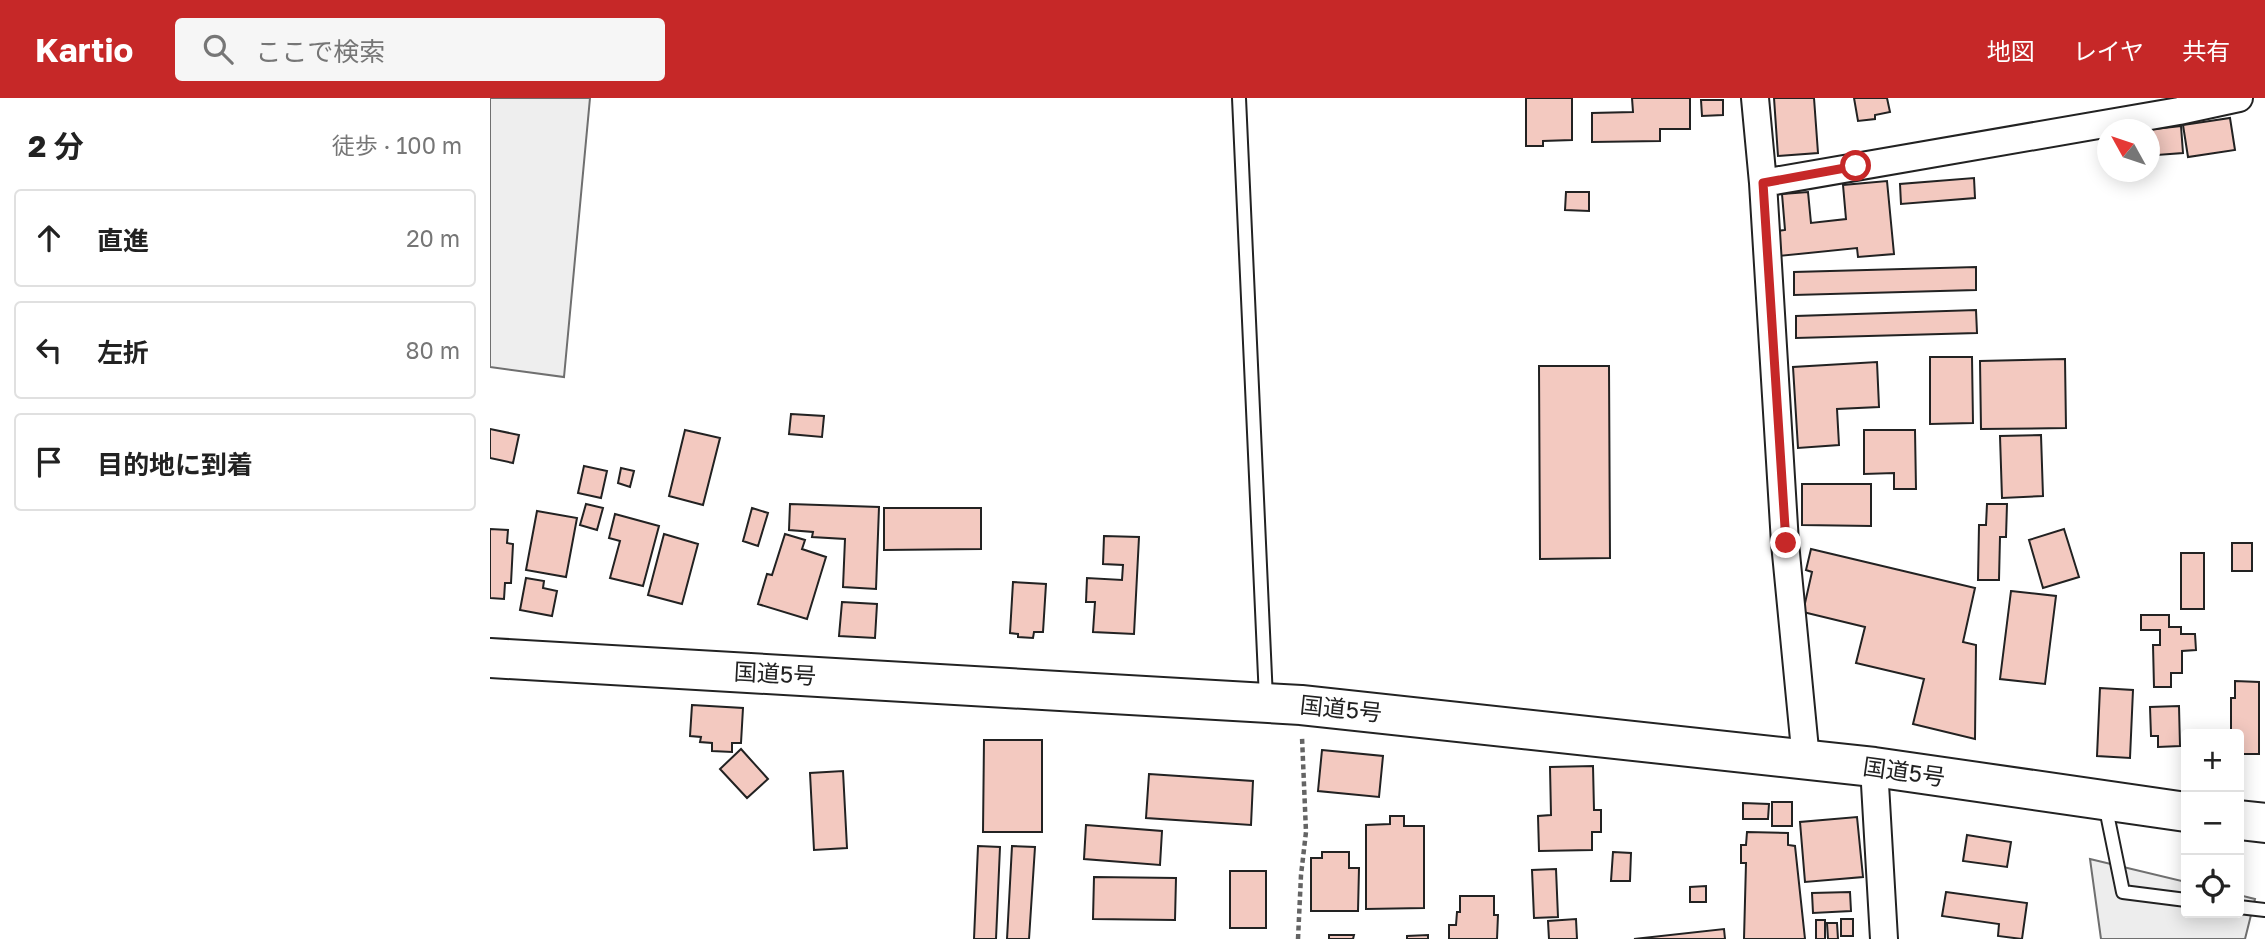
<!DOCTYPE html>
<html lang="ja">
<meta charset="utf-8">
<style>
:root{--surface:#fff;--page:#f6f6f6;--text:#222;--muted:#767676;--line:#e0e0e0;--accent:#c62828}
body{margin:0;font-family:"Golos Text","Noto Sans JP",sans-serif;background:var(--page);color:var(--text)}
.controls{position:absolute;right:21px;bottom:21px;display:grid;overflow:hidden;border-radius:7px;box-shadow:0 4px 18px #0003}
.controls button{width:63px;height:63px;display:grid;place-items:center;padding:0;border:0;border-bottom:2px solid var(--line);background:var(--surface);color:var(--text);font:35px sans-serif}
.compass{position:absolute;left:1607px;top:21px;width:63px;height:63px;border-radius:50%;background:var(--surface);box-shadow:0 4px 18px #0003;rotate:310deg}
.stop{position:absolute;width:21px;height:21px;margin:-16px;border:5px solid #c62828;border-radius:50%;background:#fff}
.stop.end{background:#c62828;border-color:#fff;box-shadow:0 2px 7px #0008}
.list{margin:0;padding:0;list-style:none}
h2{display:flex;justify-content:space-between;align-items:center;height:91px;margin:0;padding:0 28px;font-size:30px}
h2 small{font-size:23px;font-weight:400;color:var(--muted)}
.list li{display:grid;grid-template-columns:46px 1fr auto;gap:21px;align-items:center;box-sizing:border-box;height:98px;margin:0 14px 14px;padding:0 14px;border:2px solid var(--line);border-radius:7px}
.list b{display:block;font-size:26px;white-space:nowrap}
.list em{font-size:23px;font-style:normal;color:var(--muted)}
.icon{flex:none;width:38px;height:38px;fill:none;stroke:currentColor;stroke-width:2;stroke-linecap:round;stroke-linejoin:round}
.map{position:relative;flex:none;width:1775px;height:841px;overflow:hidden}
header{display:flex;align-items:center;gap:42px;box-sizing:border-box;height:98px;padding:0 35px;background:var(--accent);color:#fff}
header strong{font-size:33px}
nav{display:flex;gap:38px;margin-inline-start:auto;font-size:24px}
.search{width:490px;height:63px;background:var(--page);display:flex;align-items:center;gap:18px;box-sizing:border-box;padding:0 24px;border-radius:7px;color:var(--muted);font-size:26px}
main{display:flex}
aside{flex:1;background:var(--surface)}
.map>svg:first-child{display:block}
</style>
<header>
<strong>Kartio</strong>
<div class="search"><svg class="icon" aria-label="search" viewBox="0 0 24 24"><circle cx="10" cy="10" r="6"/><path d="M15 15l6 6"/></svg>ここで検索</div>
<nav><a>地図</a><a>レイヤ</a><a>共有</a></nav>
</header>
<main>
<aside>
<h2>2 分<small>徒歩 · 100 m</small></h2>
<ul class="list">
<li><svg class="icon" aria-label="ahead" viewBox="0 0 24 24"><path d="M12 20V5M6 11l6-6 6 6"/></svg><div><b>直進</b></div><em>20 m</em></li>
<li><svg class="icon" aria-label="left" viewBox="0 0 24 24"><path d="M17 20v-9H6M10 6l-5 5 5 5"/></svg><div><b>左折</b></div><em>80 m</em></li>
<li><svg class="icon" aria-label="arrive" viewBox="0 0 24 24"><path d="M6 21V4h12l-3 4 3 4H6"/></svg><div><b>目的地に到着</b></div></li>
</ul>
</aside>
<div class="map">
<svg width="1775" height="841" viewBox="0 0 1775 841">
<rect width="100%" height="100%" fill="#fff"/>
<path fill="#eee" stroke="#6f6f6f" stroke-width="2" d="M0,0H100L74,279L0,269Z"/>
<path fill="#ededed" stroke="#6f6f6f" stroke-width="2" d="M1600,761L1696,784V815H1749V797L1765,801L1755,841H1611Z"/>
<path fill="#f3c9c0" stroke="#222" stroke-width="2" d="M1036,0H1082V42L1053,43V48H1036Z
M1142,0H1200V31H1170V43L1102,44V15L1143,14Z
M1284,0H1324L1328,55L1288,58Z
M1364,0H1397L1400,14L1385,17V21L1368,23Z
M1211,2H1233V17L1212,18Z
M1740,20L1745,52L1698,59L1693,27Z
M1691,28L1693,55L1667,57L1666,51L1660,52V32H1656Z
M1484,80L1485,100L1411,106L1410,86Z
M1397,83L1404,156L1368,159L1367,150L1289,158L1287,133L1295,132L1292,96L1318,94L1321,125L1356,121L1353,87Z
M1076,94H1099V113L1075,112Z
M1486,169V192L1304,197V174Z
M1486,212L1487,235L1306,240V218Z
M1440,259H1482L1483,325L1440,326Z
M1575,261L1576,330L1491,331L1490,263Z
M1387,264L1389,309L1347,311L1349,347L1308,350L1303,269Z
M1049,268H1119L1120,460L1050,461Z
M301,316L334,318L332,339L299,336Z
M0,331L29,337L23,365L0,360Z
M195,332L230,340L213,407L179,398Z
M1374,332H1425L1426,391H1404V375L1374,376Z
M1551,337L1553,398L1512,400L1510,338Z
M94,368L117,373L111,400L88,395Z
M131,370L144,373L140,389L128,385Z
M1312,386H1381V428L1312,427Z
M96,406L113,410L107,432L90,427Z
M300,406L389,409L386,491L353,489L355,441L322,439L323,434L299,432Z
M1497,406H1517L1516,439H1510L1509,482H1488L1489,427H1496Z
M262,410L278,415L268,448L253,443Z
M394,410H491V451L394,452Z
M47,413L87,420L76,479L36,472Z
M125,416L169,428L153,488L120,480L130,443L119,440Z
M0,431L18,432L17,445L23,446L21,485H15L14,501L0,500Z
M1574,431L1589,479L1553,490L1539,442Z
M174,436L208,446L192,506L158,497Z
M295,436L315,442L312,451L336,459L317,521L268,506L277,476L282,477Z
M614,438L649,439L644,536L603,534L605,504H596L597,480L632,482L633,467L613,466Z
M1742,445H1762V473H1742Z
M1321,451L1485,490L1473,544L1486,547L1485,641L1423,626L1434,581L1366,565L1375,529L1313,514L1322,474L1316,472Z
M1691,455H1714V511H1691Z
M36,480L54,483L53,490L67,493L62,518L30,512Z
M523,484L556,486L553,534H544L543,540L528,539V536L520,535Z
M1521,493L1566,498L1555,586L1510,581Z
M352,504L387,506L385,540L349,538Z
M1651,517H1679V529H1691V536H1705L1706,552L1692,553V575H1681V589H1664L1663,547H1670V532H1651Z
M1745,583L1769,584V656H1749V636H1741V600H1745Z
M1610,590L1643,592L1640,660L1607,658Z
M202,607L253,610L251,645H242V654L222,653V645L210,644L211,639L200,638Z
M1689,608L1690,648L1668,649V638H1661L1660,609Z
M494,642H552V734H493Z
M251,651L278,681L257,700L230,671Z
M832,652L893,658L889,699L828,693Z
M1103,668L1104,712H1111V734H1102V752L1049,753L1048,718L1061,717L1060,669Z
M353,673L357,750L324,752L320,675Z
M659,676L763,683L761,727L656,720Z
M1282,704H1302V728H1282Z
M1253,705L1279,706L1278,721H1253Z
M900,718H914V728H934V810L876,811V727L900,726Z
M1367,719L1373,779L1315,784L1310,724Z
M596,727L672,733L670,767L594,761Z
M1257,734L1298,735V747L1305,748L1315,841H1254L1256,765H1251V747H1256Z
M1477,737L1521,744L1517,769L1473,763Z
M488,748L510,749L506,841H484Z
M522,748L545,749L539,841H517Z
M832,754H859V770H869L868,813H821V760H832Z
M1123,754L1141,755L1140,783H1121Z
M1066,771L1068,819L1044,820L1042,772Z
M740,773H776V830H740Z
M604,779L686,780L685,822L603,821Z
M1216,788V804H1200V789Z
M1360,794L1361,813L1323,815L1322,795Z
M1456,794L1537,805L1532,841L1508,838L1509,826L1452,818Z
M970,798H1004V817H1008L1007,841H959V827H966L967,814H970Z
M1086,821L1087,841H1059L1058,823Z
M1351,821H1363V838H1351Z
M1326,822H1335V841H1326Z
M1337,825H1347L1348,841H1338Z
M1234,831L1235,841H1144Z
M839,837H864L863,841H839Z
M938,837V841H917V838Z"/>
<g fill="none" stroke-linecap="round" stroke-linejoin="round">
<g stroke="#222" stroke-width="16">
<path id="service" d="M749,0L776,601
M1615,706L1633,794L1696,802
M1749,809L1775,812"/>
</g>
<g stroke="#222" stroke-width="30">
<path id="minor" d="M1265,0L1273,85L1295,445L1316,662
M1273,85L1689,13L1749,0
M1384,669L1394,841"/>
</g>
<g stroke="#222" stroke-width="42">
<path id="trunk" d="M0,560L811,607L1384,669L1696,714
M1749,722L1775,725"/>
</g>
<path stroke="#646464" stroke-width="4.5" stroke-dasharray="5 3.5" stroke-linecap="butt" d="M808,841L811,777L816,734L812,639"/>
<use href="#service" stroke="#fff" stroke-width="12"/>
<use href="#minor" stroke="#fff" stroke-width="26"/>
<use href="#trunk" stroke="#fff" stroke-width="38"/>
</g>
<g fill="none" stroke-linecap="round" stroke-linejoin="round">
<path stroke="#c62828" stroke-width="9" d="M1296,445L1273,85L1366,68"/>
</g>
<g text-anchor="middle" stroke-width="5" stroke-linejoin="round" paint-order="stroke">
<g font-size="23" fill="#222" stroke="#fff">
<text transform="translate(285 576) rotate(3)" y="8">国道5号</text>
<text transform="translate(851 611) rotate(6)" y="8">国道5号</text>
<text transform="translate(1414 674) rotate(8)" y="8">国道5号</text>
</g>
</g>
</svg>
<div class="controls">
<button>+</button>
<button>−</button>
<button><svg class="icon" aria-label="locate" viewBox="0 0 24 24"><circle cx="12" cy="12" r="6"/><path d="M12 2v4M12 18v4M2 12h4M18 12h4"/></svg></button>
</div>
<svg class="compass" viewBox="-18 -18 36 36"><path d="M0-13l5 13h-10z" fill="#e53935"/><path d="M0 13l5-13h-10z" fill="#767676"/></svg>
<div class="stop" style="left:1366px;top:68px"></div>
<div class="stop end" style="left:1296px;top:445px"></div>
</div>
</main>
